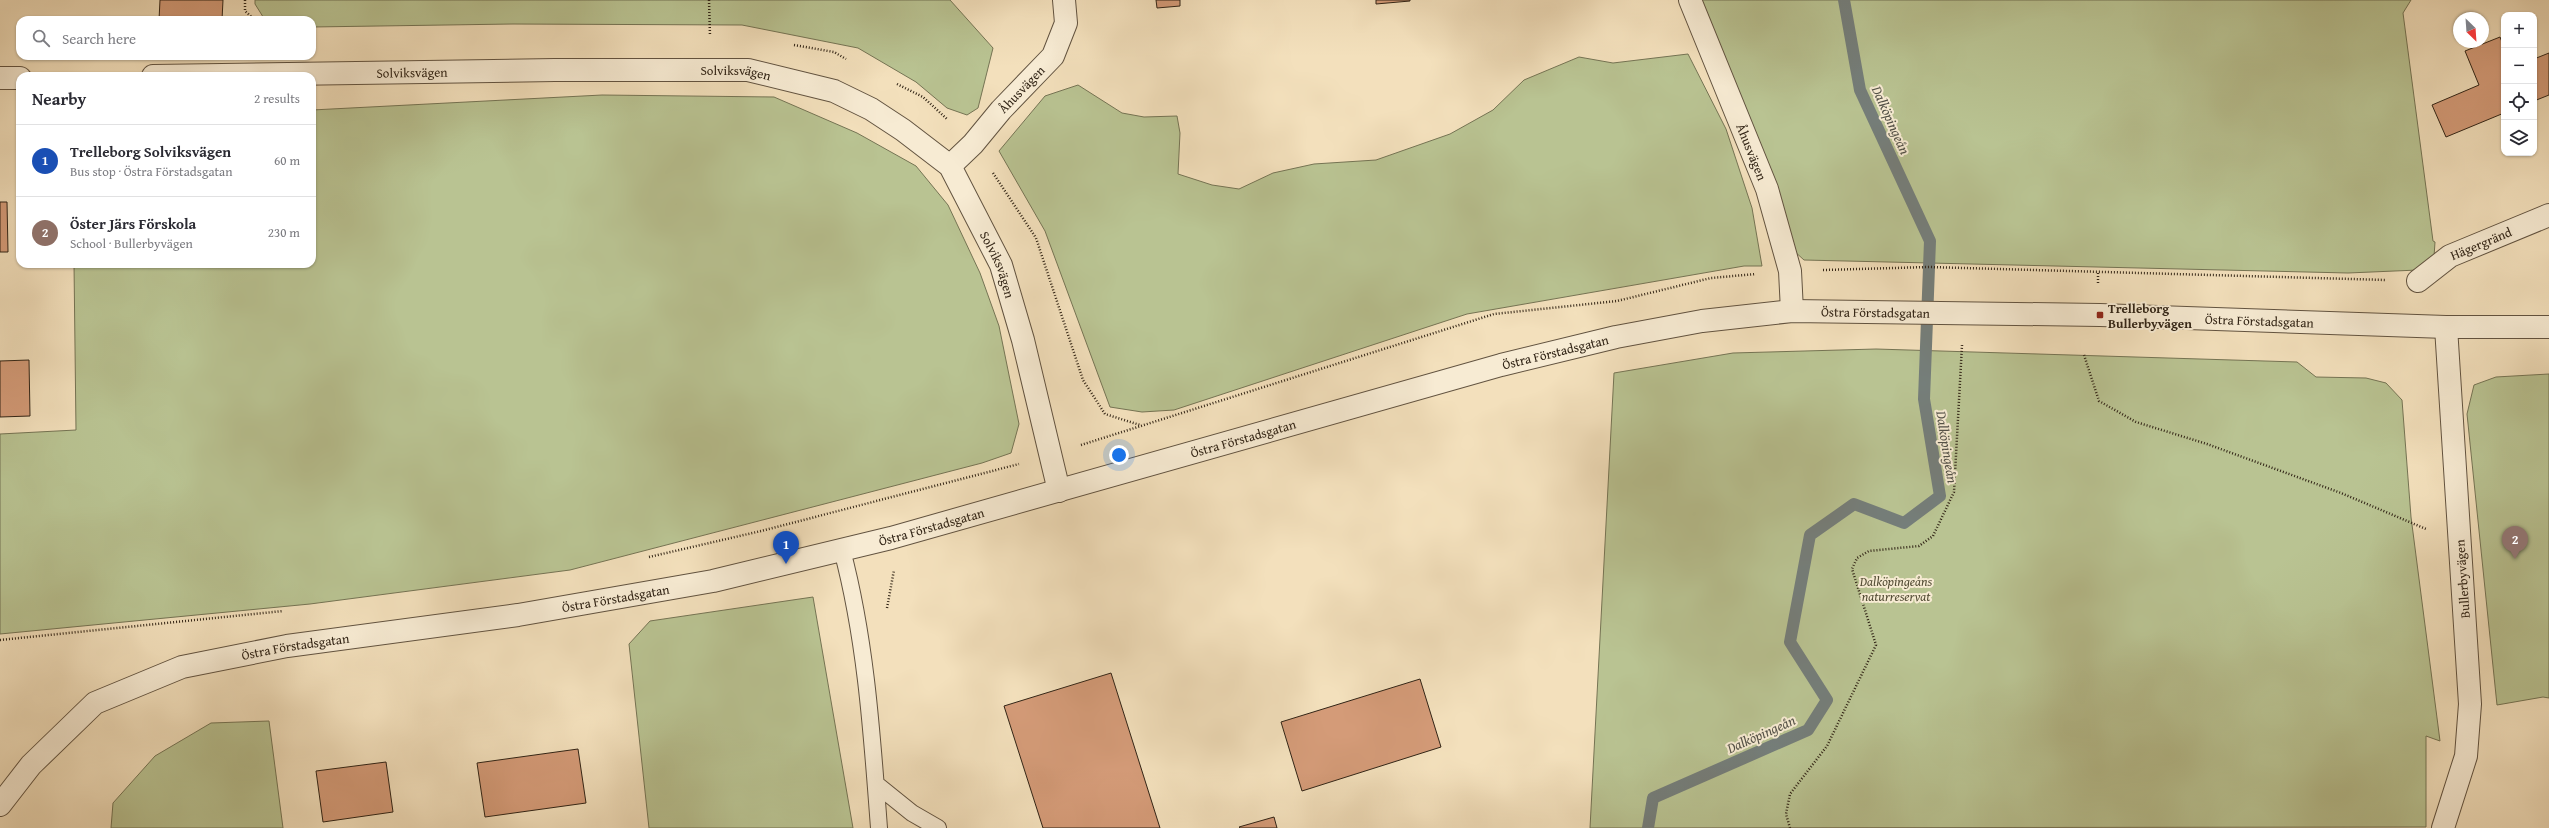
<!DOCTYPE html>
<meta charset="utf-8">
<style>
:root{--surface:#fff;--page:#f7f7f7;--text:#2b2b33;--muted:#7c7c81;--line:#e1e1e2;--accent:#1a73e8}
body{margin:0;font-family:"Gentium Book Plus",serif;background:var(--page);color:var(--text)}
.controls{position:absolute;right:12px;top:12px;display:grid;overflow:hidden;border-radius:8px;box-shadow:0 1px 3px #0004}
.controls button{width:36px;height:36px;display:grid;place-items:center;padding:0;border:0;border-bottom:1px solid var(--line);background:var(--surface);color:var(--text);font:20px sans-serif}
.compass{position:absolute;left:2453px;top:12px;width:36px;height:36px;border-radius:50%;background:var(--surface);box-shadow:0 1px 3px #0004;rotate:155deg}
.you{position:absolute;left:1119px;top:455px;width:14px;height:14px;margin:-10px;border:3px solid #fff;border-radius:50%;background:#1a73e8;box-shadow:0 0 0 6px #1a73e833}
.badge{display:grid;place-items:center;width:26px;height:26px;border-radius:50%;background:var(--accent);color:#fff;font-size:13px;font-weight:700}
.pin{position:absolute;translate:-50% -33px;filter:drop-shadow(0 1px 2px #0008)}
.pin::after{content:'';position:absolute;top:21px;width:14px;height:12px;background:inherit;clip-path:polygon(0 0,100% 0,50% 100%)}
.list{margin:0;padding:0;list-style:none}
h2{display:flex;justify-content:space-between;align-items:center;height:52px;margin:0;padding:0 16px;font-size:17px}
h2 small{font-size:13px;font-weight:400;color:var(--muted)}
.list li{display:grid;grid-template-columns:26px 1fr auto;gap:12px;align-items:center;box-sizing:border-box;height:72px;padding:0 16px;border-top:1px solid var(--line)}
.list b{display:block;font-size:15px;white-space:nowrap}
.list p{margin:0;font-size:13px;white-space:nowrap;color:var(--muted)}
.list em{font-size:13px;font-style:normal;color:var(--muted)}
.icon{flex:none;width:22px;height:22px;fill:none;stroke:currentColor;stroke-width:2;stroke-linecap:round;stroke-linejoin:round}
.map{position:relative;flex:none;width:2549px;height:828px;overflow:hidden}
.search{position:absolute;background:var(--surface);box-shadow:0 1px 3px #0004;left:16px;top:16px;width:300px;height:44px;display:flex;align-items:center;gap:10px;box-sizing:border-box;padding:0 14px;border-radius:12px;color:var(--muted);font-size:15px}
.panel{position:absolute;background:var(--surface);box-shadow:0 1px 3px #0004;left:16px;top:72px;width:300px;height:196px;border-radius:12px}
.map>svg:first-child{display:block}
</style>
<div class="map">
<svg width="2549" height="828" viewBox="0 0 2549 828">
<rect width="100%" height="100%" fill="#f3e0bc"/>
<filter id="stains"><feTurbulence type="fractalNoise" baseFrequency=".005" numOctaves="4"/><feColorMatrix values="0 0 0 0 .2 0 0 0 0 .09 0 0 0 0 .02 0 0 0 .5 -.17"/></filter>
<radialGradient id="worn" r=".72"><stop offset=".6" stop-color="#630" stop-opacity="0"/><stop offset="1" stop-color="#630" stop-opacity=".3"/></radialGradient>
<path fill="#b9c392" stroke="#757454" d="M255,0H950L993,48L978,108L967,115L947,108L916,82L858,48L742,25L513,24L312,27V20H265L255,4Z
M1700,0H2411L2403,13L2433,241L2435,242L2434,257L2418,270L2348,273L1804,260L1793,250Z
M1688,54L1726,129L1752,208L1762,266H1744L1467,314L1174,410L1142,412L1110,407L1045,231L999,151L1045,96L1078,85L1122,113L1144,117L1177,116L1180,133L1178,174L1212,185L1239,189L1273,173L1314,164L1376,160L1450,134L1493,110L1524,80L1579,57L1613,63Z
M602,95L774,97L857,133L916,166L948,205L980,273L999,326L1019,424L1011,453L982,463L570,570L310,604L0,634V434L76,430L74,264H312V110Z
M1876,349L2297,362L2316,377L2366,378L2386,383L2402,400L2411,517L2440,741L2426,736V827L1590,828L1614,373L1733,353Z
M2549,374V698L2543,697L2497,705L2467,414L2474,385L2496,377Z
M813,597L853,828H649L629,644L650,621Z
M269,721L283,828H111L113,803L155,756L211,723Z"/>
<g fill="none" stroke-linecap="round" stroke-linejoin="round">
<path stroke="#757e7a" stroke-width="12" d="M1648,828L1653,798L1808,730L1827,700L1790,642L1810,535L1854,504L1904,523L1940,496L1924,399L1930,241L1860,90L1844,0"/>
</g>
<path fill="#d49b78" stroke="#312416" d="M160,0H223L222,20H159Z
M1156,0H1180V6L1157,8Z
M1376,0H1410V1L1376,4Z
M2500,37L2504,47V113L2446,137L2432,105L2479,85L2465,51Z
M2549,53V95L2534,101V59Z
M0,202H7L8,252H0Z
M29,360L30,416L0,417V361Z
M1111,673L1160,828H1043L1004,706Z
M1420,679L1441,747L1302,791L1281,722Z
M578,749L586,803L485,817L477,763Z
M386,762L393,812L323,822L316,771Z
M1274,817L1277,828H1240L1239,827Z"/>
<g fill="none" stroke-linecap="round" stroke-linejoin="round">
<g stroke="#625340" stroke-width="18">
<path id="lane" d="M842,550C866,640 872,735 879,828
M876,784L912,813L938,828"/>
</g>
<g stroke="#625340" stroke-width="24">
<g id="street">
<path id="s1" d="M1690,0L1767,189L1790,271L1792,311"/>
<path id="s2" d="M153,76L555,70H748L834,91L871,109L903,130L950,166L1001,265L1023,340L1059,491"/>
<path d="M0,78H20"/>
<path id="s3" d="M950,166L973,144L1001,110L1053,56L1066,23L1064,0"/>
<path id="s4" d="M2418,281L2450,256L2549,215"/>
<path id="s5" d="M0,805L31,765L95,703L182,667L287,646L518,615L713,581L891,538L1501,365L1616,337L1702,321L1792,311L2100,315L2446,327H2549"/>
<path d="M2443,828L2466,756L2470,704L2446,327"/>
</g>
</g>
<path stroke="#312416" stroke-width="2.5" stroke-dasharray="1 2" stroke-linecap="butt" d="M245,0V11L255,20
M709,0L710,36
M794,45L834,52L846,59
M897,84L923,97L947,119
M993,173L1036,238L1083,380L1105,414L1140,425
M1823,270L1929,267L2386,280
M2098,283V271
M2084,355L2099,401L2136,422L2207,444L2341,493L2426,529
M1081,445L1494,314L1617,301L1711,278L1756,274
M649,557L761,531L1019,464
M887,608L894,570
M0,640L283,611
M1790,828L1786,814L1790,794L1827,746L1876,645L1852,569L1857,558L1869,551L1919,546L1933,536L1954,492L1962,345"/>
<use href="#lane" stroke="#f7ebd3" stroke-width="16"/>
<use href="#street" stroke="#f7ebd3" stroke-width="22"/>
</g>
<rect fill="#8f2418" stroke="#f7ebd3" stroke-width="1.5" x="2096" y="311" width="8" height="8" rx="2"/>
<g text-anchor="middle" stroke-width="4" stroke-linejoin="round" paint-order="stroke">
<g font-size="13" fill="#312416" stroke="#f7ebd3">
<text dy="5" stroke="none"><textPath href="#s2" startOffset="259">Solviksvägen</textPath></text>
<text dy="5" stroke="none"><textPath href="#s2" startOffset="583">Solviksvägen</textPath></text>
<text dy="5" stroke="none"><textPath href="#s3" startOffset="105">Åhusvägen</textPath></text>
<text dy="5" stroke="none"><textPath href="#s1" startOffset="164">Åhusvägen</textPath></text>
<text dy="5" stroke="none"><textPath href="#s4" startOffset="74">Hägergränd</textPath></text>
<text dy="5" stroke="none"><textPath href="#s2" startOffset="932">Solviksvägen</textPath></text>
<text dy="5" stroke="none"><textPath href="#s5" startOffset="1969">Östra Förstadsgatan</textPath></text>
<text dy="5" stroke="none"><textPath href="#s5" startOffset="2353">Östra Förstadsgatan</textPath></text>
<text dy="5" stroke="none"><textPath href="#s5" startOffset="1645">Östra Förstadsgatan</textPath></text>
<text dy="5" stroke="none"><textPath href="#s5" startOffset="1321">Östra Förstadsgatan</textPath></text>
<text dy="5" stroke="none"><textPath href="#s5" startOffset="997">Östra Förstadsgatan</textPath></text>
<text transform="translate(2462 579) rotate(-94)" y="5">Bullerbyvägen</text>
<text dy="5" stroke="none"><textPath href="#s5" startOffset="673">Östra Förstadsgatan</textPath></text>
<text dy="5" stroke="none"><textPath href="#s5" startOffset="349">Östra Förstadsgatan</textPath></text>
</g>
<g font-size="13" font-weight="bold" fill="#312416" stroke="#f7ebd3" text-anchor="start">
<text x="2108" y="313">Trelleborg<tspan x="2108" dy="15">Bullerbyvägen</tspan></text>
</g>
<g font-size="13" font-style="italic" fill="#534c35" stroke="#f7ebd3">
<text x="1896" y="586">Dalköpingeåns<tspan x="1896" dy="15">naturreservat</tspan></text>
</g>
<g font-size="14" font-style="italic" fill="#535148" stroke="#f7ebd3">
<text transform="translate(1891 120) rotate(66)" y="5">Dalköpingeån</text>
<text transform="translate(1947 447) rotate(81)" y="5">Dalköpingeån</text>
<text transform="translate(1761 734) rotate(-24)" y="5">Dalköpingeån</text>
</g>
</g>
<rect width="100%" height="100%" filter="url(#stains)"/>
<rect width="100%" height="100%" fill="url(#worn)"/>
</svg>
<div class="controls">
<button>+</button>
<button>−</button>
<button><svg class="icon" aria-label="locate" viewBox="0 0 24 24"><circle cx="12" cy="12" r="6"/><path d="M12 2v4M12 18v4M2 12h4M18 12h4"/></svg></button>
<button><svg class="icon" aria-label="layers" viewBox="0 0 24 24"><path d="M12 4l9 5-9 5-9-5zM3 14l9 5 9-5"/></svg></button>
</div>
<svg class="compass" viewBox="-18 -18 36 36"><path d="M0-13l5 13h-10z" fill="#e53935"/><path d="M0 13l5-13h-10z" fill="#7c7c81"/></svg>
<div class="you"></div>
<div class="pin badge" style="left:786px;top:564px;background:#1a4fb4">1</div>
<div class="pin badge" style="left:2515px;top:559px;background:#8d6e63">2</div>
<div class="search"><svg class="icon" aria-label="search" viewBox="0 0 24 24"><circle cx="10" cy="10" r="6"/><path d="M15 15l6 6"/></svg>Search here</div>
<section class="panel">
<h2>Nearby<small>2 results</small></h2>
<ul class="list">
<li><span class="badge" style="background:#1a4fb4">1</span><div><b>Trelleborg Solviksvägen</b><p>Bus stop · Östra Förstadsgatan</p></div><em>60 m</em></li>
<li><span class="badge" style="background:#8d6e63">2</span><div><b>Öster Järs Förskola</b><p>School · Bullerbyvägen</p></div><em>230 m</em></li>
</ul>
</section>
</div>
